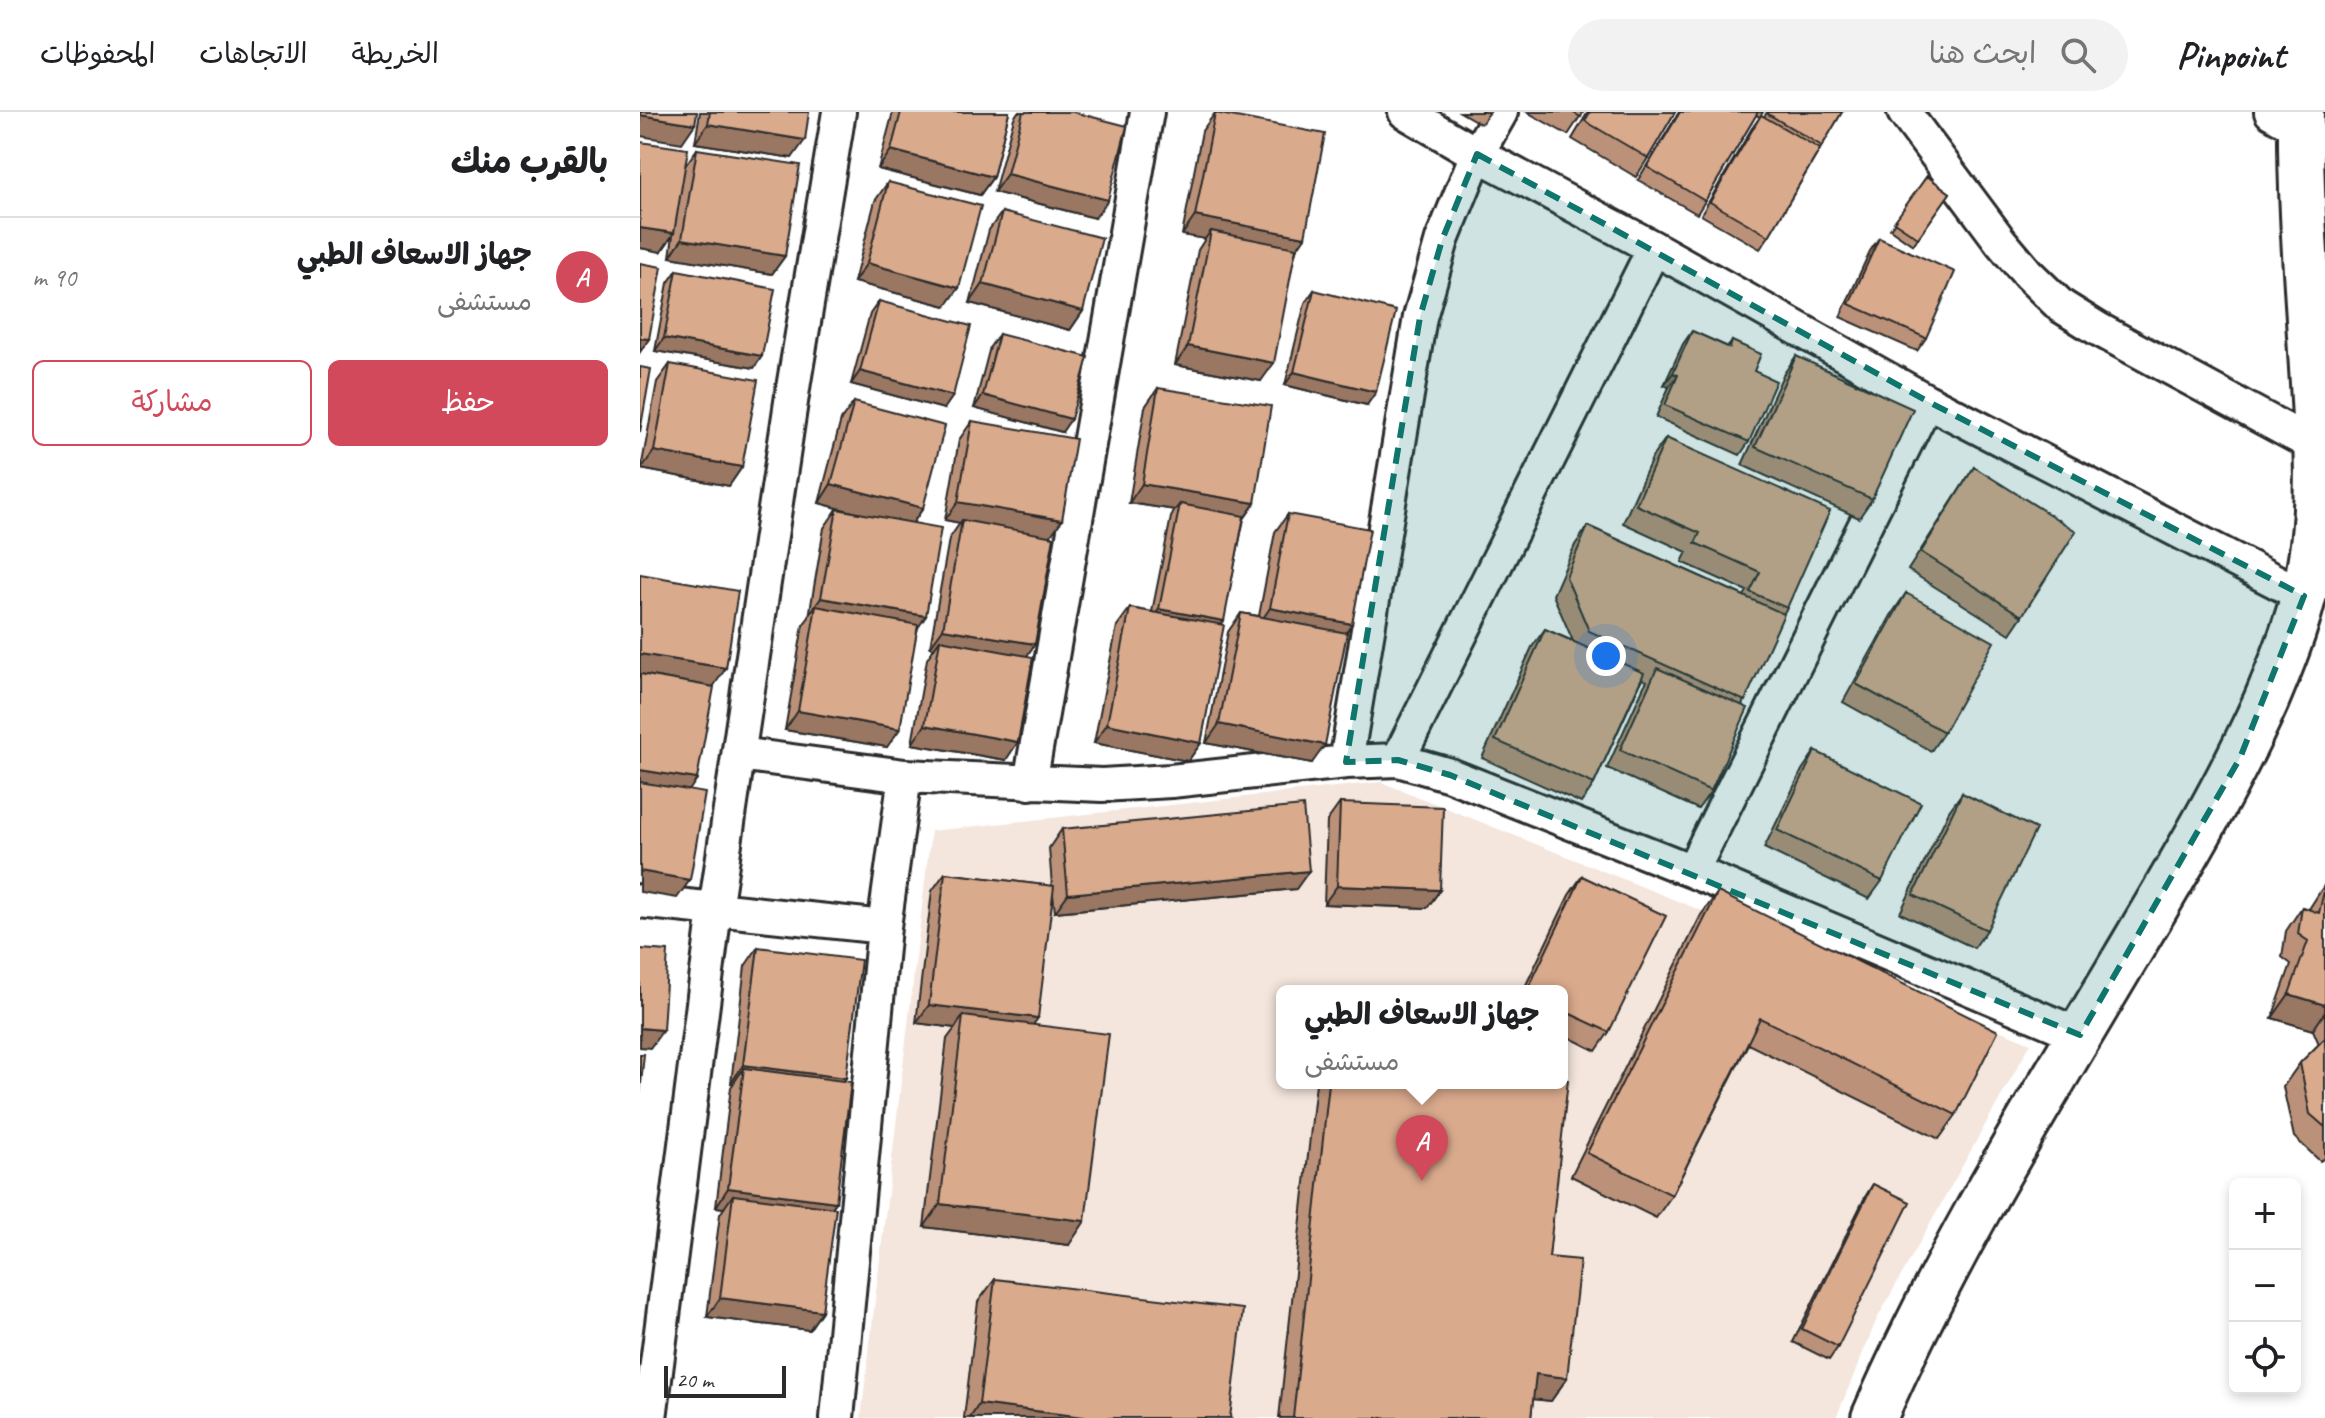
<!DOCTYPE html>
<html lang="ar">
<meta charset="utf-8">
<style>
:root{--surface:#fff;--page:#f2f2f2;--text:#202124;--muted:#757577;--line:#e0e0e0;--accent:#d1495b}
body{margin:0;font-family:Caveat,"Playpen Sans Arabic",sans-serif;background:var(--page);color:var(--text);direction:rtl}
.controls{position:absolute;right:24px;bottom:24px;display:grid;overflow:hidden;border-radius:12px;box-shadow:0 4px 12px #0003}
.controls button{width:72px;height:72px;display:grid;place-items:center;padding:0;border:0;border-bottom:2px solid var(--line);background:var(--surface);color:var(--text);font:40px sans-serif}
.scale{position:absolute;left:24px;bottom:20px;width:122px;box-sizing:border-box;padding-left:8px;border:4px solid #2b2b2b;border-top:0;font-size:22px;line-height:28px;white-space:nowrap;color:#2b2b2b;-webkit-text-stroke:6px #fff;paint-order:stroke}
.you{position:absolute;left:966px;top:544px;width:28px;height:28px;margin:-20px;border:6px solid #fff;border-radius:50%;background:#1a73e8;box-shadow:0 0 0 12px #1a73e833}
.badge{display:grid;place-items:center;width:52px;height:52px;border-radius:50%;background:var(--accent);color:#fff;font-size:26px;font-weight:700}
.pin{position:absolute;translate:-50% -66px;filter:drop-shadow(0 2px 4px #0008)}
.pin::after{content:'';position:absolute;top:42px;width:28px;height:24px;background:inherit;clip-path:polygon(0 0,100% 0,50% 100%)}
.popup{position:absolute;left:636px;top:873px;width:292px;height:104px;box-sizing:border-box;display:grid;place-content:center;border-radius:12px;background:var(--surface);filter:drop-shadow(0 2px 6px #0005);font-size:26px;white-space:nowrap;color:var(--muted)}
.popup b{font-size:30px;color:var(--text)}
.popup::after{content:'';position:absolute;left:50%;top:100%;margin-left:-16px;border:16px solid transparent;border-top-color:var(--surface)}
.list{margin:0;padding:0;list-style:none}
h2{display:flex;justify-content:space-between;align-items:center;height:104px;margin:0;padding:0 32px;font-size:34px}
h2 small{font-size:26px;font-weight:400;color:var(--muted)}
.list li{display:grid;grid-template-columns:52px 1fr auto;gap:24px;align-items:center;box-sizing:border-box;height:120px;padding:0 32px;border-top:2px solid var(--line)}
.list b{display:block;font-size:30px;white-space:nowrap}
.list p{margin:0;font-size:26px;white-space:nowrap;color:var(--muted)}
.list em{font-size:26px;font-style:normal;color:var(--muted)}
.actions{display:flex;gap:16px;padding:24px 32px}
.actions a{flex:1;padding:18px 0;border:2px solid var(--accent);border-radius:12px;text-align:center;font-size:28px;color:var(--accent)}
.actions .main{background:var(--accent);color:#fff}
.icon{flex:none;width:44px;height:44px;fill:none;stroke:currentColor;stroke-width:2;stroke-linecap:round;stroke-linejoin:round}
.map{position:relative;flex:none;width:1685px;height:1306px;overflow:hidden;direction:ltr}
header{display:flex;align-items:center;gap:48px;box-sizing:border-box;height:112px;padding:0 40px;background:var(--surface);border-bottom:2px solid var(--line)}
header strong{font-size:38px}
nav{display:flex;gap:44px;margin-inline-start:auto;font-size:28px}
.search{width:560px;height:72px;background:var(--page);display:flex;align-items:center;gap:20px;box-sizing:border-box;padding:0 28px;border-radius:44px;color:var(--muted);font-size:30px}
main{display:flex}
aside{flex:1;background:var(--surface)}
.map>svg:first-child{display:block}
</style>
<header>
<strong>Pinpoint</strong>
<div class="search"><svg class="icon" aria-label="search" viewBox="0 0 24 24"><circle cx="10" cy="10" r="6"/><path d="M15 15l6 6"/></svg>ابحث هنا</div>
<nav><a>الخريطة</a><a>الاتجاهات</a><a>المحفوظات</a></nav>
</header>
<main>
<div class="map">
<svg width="1685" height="1306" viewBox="0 0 1685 1306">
<rect width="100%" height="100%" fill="#fff"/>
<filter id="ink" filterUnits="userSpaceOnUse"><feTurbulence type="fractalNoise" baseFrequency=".0125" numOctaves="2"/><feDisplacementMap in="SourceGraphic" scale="16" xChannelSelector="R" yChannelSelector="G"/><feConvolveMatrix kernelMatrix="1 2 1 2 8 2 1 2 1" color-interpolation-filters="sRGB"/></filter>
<g filter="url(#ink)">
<path fill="#f4e6dd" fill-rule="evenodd" d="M741,670L1391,931L1237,1207L1196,1306H221L291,719ZM642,879H922V971H642Z"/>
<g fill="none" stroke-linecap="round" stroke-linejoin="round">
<g stroke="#2b2b2b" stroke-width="38">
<path id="street" d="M765,0L837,42L1014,136L1287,289L1664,484
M1264,0L1361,130L1388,162L1421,194L1458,217L1677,335
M1631,0L1661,17
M99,642L265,664L462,673L531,669L706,650L758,648L810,663L1052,759L1440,923
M758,648L1014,136
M706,650L780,205L802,128L837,42L861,0
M390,671L507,0
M1052,759L1287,289
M0,789L244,815
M10,1306L75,798L154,270L199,0
M197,1306L244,815L265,664"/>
</g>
<g stroke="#2b2b2b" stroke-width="50">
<path id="secondary" d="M1234,1306C1304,1145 1397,995 1486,845C1536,761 1586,678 1626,589C1645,544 1664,496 1671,447C1681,384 1676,319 1672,256C1667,171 1660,85 1661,0"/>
</g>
<use href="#street" stroke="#fff" stroke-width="32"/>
<use href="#secondary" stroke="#fff" stroke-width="44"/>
</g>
<path fill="#bb9279" stroke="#2b2b2b" stroke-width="2" d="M60,0H169L152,46L55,31Z
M253,0H369L353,65L340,83L238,57Z
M378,0H433L455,106L354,80L374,6Z
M820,0H850L841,12Z
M887,0H943L928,23Z
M948,0H1035L1008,46L996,65L932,27Z
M1039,0H1123L1121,3L1124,5L1127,0H1202L1129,124L1120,137L1061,103L1112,16L1120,5L1116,3L1065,89L1057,102L998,68Z
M575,1L656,139L621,269L535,253L558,138L565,127L542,123L562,19Z
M0,30L45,54L57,37L145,144L132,162L30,145L33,123L21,140L0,136Z
M1287,64L1310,81L1273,133L1250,117Z
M248,70L306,194L214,170L235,89Z
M362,100L443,199L430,218L330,191L349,118Z
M1239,126L1286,226L1277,239L1200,205L1230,139Z
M37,158L122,244L114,256L15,239L28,171Z
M674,178L727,293L645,273L665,191Z
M239,189L304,297L211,272L230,202Z
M1052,219L1088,235L1092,229L1114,259L1109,330L1100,343L1016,305L1029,275L1024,273L1043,232Z
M359,222L422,320L334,296L350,235Z
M1156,244L1232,387L1219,406L1102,353L1143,263Z
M30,252L102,355L89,374L1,357L17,270Z
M518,276L615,391L604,407L582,513L561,631L548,649L454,631L477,514L490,496L512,500L531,405L535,398L489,391L505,295Z
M214,290L283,396L273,411L278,516L247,635L145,618L163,513L169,505L184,416L197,397L220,402L179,391L201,308Z
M332,309L422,408L410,424L366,648L272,632L287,547L294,536L290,535L309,427L320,411L305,408L319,328Z
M1026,326L1147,496L1143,502L1102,593L1071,679L1058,697L967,656L1004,574L1007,569L1002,567L954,672L941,691L842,646L892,535L905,517L933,529L913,483L935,433L948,414L1104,484L1107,479L1042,450L1047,440L983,411L1013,344Z
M1334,355L1382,504L1370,522L1268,458Z
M648,402L712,512L706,521L672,651L566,631L588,520L601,501L619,504L635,420Z
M1266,481L1304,620L1291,639L1203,590L1253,500Z
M1175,639L1242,769L1229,787L1124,736L1162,658Z
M1322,681L1347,818L1334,836L1260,801L1309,699Z
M700,691L800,778L787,796L684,792L687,709Z
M422,717L656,777L415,800L413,782L393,912L429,1133L284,1115L307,927L315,916L276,911L292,779L305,761L412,774L409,736Z
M942,764L969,920L956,939L922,922V879H883L929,783Z
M1685,772V1046L1680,1049L1654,1025L1643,975L1660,951L1679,932L1673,918L1632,906L1651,852L1642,845L1646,819L1662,795L1669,797Z
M1078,780L1316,1003L1299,1027L1108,932L1032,1083L1016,1106L931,1064L1061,803Z
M118,835L206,966L204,969L196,1090L192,1096L182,1199L169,1218L67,1205L80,1102L84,1096L76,1095L91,975L93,972L91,971L105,854Z
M676,971H922L909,1145L927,1266L911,1289L893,1287L891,1306H639Z
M1233,1072L1198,1235L1189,1248L1153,1230L1225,1085Z
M355,1167L590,1306H324L338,1190Z"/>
<path fill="#997763" stroke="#2b2b2b" stroke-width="2" d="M0,3L55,12L42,31L0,24Z
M68,12L165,28L152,46L55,31Z
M251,38L353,65L340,83L238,57Z
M367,62L468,88L455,106L354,80Z
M555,104L665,125L652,144L571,119L565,127L542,123Z
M0,116L34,121L21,140L0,136Z
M42,127L145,144L132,162L30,145Z
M227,151L319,176L306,194L214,170Z
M343,172L443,199L430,218L330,191Z
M0,226L9,227L0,240Z
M24,226L122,244L114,256L15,239Z
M548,234L634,251L621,269L535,253Z
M220,259L313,284L304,297L211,272Z
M654,260L736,280L727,293L645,273Z
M1033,261L1038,263L1029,275L1024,273Z
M343,283L431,307L422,320L334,296Z
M14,339L102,355L89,374L1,357Z
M191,372L283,396L270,415L179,391Z
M502,372L615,391L602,409L540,392L535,398L489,391Z
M318,390L422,408L409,426L322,408L320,411L305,408Z
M181,486L286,504L273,523L176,494L168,504Z
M630,496L712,512L699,530L617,515Z
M519,497L584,509L575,522L511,510Z
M303,517L395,532L382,551L300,528L294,536L290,535Z
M0,542L86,556L73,575L0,562Z
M158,599L260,617L247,635L145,618Z
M467,612L561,631L548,649L454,631Z
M579,612L685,633L672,651L566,631Z
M285,613L378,630L366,648L272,632Z
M0,658L57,667L44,686L0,678Z
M0,759L50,768L37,786L0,780Z
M669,759L656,777L415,800L428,782Z
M697,774L800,778L787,796L684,792Z
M1649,882L1685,893V900L1673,918L1632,906Z
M289,893L398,906L385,924L323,904L315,916L276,911Z
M0,916L23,918L10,936L0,935Z
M103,953L206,966L193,984L104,956L93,972L91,971Z
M88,1076L196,1090L183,1108L93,1083L84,1096L76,1095Z
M300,1092L445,1109L429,1133L284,1115Z
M80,1186L182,1199L169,1218L67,1205Z
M896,1262L927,1266L911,1289L879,1286Z
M339,1292L452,1306H330Z"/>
<path fill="#daaa8d" stroke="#2b2b2b" stroke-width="2" d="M0,0H57L55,12L0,3Z
M70,0H169L165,28L68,12Z
M261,0H369L353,65L251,38Z
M383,0H433L487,14L468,88L367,62Z
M932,0H943L941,5Z
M950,0H1035L1008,46L945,9Z
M1040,0H1118L1065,89L1007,55Z
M1129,0H1202L1182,34L1128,2Z
M575,1L685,22L665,125L555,104Z
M1121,3L1180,37L1129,124L1070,90Z
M0,30L48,37L34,121L0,116Z
M57,37L160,53L145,144L42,127Z
M1287,64L1310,81L1278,126L1254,110Z
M248,70L341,94L319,176L227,151Z
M362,100L462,126L443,199L343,172Z
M571,119L656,136L634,251L548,234Z
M1239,126L1315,160L1286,226L1209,192Z
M0,151L22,155L9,227L0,226Z
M37,158L135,177L122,244L24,226Z
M674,178L756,199L736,280L654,260Z
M239,189L331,214L313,284L220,259Z
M1052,219L1090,236L1092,229L1121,242L1114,259L1136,269L1109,330L1025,293L1038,263L1033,261Z
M359,222L448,245L431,307L343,283Z
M1156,244L1273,297L1232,387L1115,335Z
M30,252L118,268L102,355L14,339Z
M0,255L11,257L0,320Z
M518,276L631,294L615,391L502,372Z
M214,290L305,314L283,396L191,372Z
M332,309L436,327L422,408L318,390Z
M1026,326L1190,399L1147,496L1110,480L1120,460L1055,431L1060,421L996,393Z
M1334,355L1436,419L1382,504L1281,440Z
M540,392L604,404L584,509L519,497Z
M197,397L301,416L286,504L181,486Z
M648,402L730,417L712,512L630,496Z
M322,408L414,425L395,532L303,517Z
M948,414L1144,502L1105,589L949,519L926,465Z
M0,462L98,479L86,556L0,542Z
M1266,481L1354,530L1304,620L1216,572Z
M176,494L278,513L260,617L158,599Z
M490,496L584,513L561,631L467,612Z
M601,501L707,521L685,633L579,612Z
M905,517L1004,561L954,672L855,628Z
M300,528L393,545L378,630L285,613Z
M1017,556L1108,596L1071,679L980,638Z
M0,562L74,575L57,667L0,658Z
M1175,639L1281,691L1242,769L1137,718Z
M0,670L65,681L50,768L0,759Z
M1322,681L1396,717L1347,818L1273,783Z
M700,691L803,695L800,778L697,774Z
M663,694L669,759L428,782L422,717Z
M305,761L414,774L398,906L289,893Z
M942,764L1026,804L969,920L922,898V879H887Z
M1685,775V893L1649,882L1668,829L1658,822L1662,795L1679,801Z
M1078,780L1358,919L1316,1003L1120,906L1032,1083L947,1041Z
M118,835L221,848L206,966L103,953Z
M0,837L28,839L23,918L0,916Z
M323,904L469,922L445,1109L300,1092Z
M1685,926V1015L1670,1002L1660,951Z
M0,942H4L0,982Z
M104,956L211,970L196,1090L88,1076Z
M922,967L928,968L909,1145L940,1148L927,1266L896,1262L891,1306H653L689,971H922Z
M1233,1072L1270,1090L1198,1235L1162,1217Z
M93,1083L196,1096L182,1199L80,1186Z
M355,1167L603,1197L590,1306H452L339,1292Z"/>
</g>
<path fill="#0f766e" fill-opacity="0.2" stroke="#0f766e" stroke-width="6" stroke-dasharray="16 10" stroke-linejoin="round" d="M837,42L1287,289L1664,484L1600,646L1440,923L810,663L758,648L706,650L780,205L802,128Z"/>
</svg>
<div class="controls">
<button>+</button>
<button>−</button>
<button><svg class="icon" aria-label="locate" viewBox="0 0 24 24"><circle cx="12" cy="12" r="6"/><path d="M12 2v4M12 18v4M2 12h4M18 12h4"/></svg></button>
</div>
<div class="scale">20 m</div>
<div class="you"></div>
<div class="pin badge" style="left:782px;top:1069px">A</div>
<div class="popup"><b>جهاز الاسعاف الطبي</b>مستشفى</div>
</div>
<aside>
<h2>بالقرب منك<small></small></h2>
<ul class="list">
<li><span class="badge">A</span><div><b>جهاز الاسعاف الطبي</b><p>مستشفى</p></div><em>90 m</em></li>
</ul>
<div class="actions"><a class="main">حفظ</a><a>مشاركة</a></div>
</aside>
</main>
